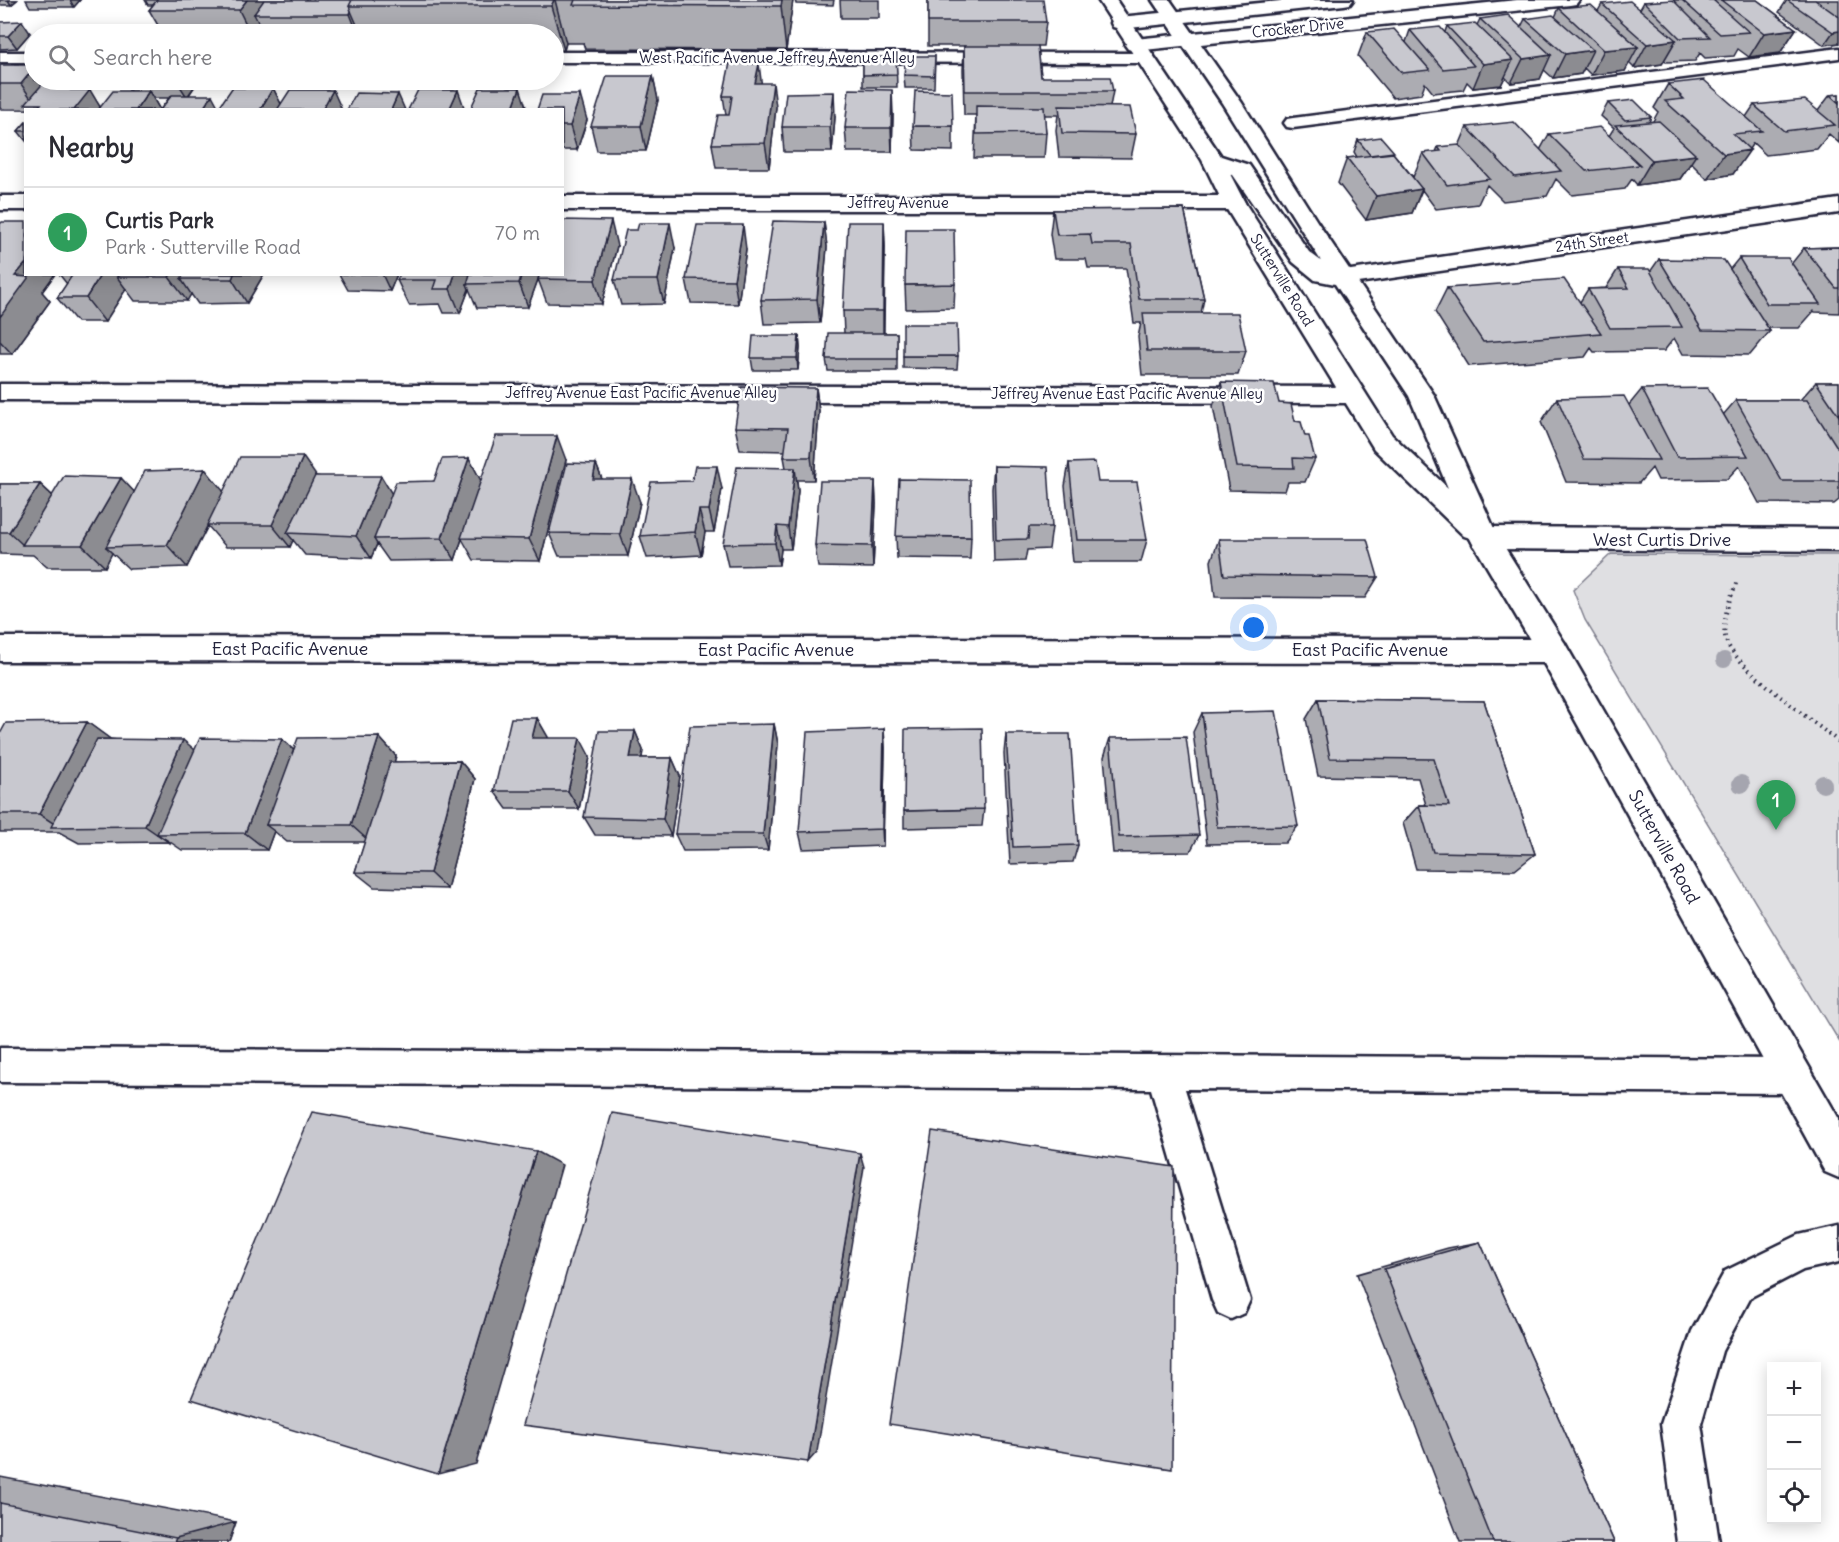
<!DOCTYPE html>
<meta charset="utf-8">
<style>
:root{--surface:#fff;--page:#f7f7f7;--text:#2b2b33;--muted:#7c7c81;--line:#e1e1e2;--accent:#2563eb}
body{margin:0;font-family:Delius,sans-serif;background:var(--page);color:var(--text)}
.controls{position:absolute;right:18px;bottom:18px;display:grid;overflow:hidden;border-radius:0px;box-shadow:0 3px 15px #0003}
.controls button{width:54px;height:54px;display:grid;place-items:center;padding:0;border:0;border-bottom:2px solid var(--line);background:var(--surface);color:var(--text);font:30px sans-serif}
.you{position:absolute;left:1254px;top:628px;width:21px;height:21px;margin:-15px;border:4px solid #fff;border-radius:50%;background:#1a73e8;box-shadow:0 0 0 9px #1a73e833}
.badge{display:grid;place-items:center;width:39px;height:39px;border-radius:50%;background:var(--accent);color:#fff;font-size:20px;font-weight:700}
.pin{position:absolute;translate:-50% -50px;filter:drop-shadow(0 2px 3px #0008)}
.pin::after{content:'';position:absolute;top:32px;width:21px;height:18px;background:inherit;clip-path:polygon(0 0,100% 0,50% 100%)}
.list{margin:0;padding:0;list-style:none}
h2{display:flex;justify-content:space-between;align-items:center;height:78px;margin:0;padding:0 24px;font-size:26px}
h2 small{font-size:20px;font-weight:400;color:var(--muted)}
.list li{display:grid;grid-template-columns:39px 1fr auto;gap:18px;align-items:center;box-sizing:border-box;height:90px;padding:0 24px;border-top:2px solid var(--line)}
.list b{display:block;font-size:22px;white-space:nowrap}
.list p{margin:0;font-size:20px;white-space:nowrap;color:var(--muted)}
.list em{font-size:20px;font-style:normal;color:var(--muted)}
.icon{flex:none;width:33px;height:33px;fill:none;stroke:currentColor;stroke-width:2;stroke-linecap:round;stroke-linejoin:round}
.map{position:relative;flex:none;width:1839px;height:1542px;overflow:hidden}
.search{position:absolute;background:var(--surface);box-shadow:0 3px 15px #0003;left:24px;top:24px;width:540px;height:66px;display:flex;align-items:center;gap:15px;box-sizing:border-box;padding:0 21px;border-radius:33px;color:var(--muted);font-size:22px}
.panel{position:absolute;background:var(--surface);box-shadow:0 3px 15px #0003;left:24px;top:108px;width:540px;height:168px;border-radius:0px}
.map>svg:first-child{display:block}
</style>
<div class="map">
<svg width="1839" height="1542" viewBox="0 0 1839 1542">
<rect width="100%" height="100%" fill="#fff"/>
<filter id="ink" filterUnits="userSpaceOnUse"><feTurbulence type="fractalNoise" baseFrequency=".0167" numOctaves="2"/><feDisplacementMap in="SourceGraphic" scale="12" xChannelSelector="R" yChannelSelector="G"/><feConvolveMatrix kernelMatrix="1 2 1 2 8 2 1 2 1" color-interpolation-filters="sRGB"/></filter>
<g filter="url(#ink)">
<path fill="#dfdfe2" stroke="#80808e" stroke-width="1.5" d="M1611,554L1839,555V1041L1585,620L1573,590Z"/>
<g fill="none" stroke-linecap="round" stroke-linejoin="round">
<g stroke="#22223b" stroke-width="5">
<path id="service" d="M1839,48V58L1293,128L1287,127L1284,123L1287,119L1293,118Z
M0,52H34V62H0Z
M554,52L1145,53L1153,58L1145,63L554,62Z
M0,384L1354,387L1362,390L1365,395L1362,400L1354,403L0,400Z
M0,1048L1793,1059L1805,1064L1810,1076L1805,1088L1793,1093L1185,1089L1250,1300L1244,1313L1231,1319L1218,1313L1212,1300L1151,1089L0,1082Z
M1839,1226V1262L1803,1270L1751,1297L1722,1351L1701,1424L1719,1542H1677L1661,1424L1692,1331L1725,1271L1799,1235Z"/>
</g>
<g stroke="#22223b" stroke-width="5">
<path id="minor" d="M0,196H26V210H0Z
M562,196H1234L1242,198L1245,203L1242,208L1234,210H562Z
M1839,199V213L1344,285L1336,283L1332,278L1336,273L1344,271Z
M1484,527L1839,529V551L1484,549L1474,546L1470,538L1474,530Z
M0,637L1553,639L1564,642L1568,651L1564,660L1553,663L0,661Z"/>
</g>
<g stroke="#22223b" stroke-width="5">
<path id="tertiary" d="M1290,0H1353L1350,4L1344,5L1120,29L1113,27L1111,23L1113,19L1120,17Z
M1517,0H1579L1576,4L1570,5L1135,51L1128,49L1125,45L1128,41L1135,39Z"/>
</g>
<g stroke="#22223b" stroke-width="5">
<path id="secondary" d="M1098,0H1116L1221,156L1249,165L1309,252L1321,261L1222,103L1152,0H1170L1242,103L1318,223L1434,395L1497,535L1564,642L1839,1119V1178L1825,1172L1542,660L1470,538L1464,536L1374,449L1223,203L1202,160ZM1230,174L1233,175L1293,262L1315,280L1335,284L1409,396L1448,488L1392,435L1245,203Z"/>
</g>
<path stroke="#22223b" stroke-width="3" stroke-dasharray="1.5 4" stroke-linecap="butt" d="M1734,590L1738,580"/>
<path stroke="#22223b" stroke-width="4" stroke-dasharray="1.5 4.5" stroke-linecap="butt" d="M1734,589C1728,604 1720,626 1727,643C1739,669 1814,722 1839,742"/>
<use href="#service" fill="#fff" fill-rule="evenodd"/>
<use href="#minor" fill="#fff" fill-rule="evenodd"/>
<use href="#tertiary" fill="#fff" fill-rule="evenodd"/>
<use href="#secondary" fill="#fff" fill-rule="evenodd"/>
</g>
<g fill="#a5a5af">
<circle cx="1724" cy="660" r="8"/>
<circle cx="1741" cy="784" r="9"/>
<circle cx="1823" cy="784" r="9"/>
</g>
<path fill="#acacb2" stroke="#22223b" stroke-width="1.5" d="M0,0H17L11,5H0Z
M26,0H80L74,7H30Z
M145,0H793L786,50L585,49L583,43H566L564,50H554V34H163L149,10L153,5H148Z
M795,0H834L833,5L796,4Z
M840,0H879V18H841Z
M928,0L1046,22L1043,46H1038L1041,77L1113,91L1110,107L1136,134L1131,158L1059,157L1056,130L1058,115H1044L1046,133L1044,158H974L976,115H964L963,70L964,46H928Z
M1674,0H1713L1714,1L1715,0H1757L1796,29L1780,53L1749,57L1738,49L1734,56L1705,58L1700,53L1695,61L1666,62L1664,61L1662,64L1634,68L1629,63L1625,71L1591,75L1584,68L1581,74L1553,78L1544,70L1540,79L1511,83L1505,77L1501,85L1473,88L1467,82L1463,90L1433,93L1425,83L1421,94L1393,98L1358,56L1367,32L1406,42L1410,30L1445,32L1447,26L1477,25L1480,19L1521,27L1525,19L1555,17L1559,8L1598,11L1602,4L1640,9L1644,2L1674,1Z
M1787,0H1839V43L1824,45L1779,12Z
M0,22L30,33L17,48L0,49Z
M935,56L934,88H905L904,75Z
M896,57L897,87H863V58Z
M0,66L34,80H80L87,90L100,107L130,91L123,80H199L189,95L219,107L273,88L281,104L342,110H160L169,98H153L160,110L1,109L0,107Z
M653,76L658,100L646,151H597L591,126Z
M761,83L776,107L769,168H716L712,144L726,115L723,96Z
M1668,84L1746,117L1754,105L1818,111L1830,95L1839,94V143L1829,134L1817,149L1766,155L1753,143L1733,174L1707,179L1691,163L1680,179L1637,185L1632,179L1625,189L1572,195L1556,179L1547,196L1503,201L1487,185L1478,204L1436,209L1422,190L1412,213L1366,220L1338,183L1347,158L1357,157L1354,152L1358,140L1393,153L1413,177L1423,153L1436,152L1438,147L1459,146L1467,127L1540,150L1549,134L1609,136L1614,128L1601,116L1608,103L1651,117L1649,122L1653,121L1658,112L1654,108Z
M562,110L587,120L577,150H562Z
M893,114L892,152H847L845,128Z
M835,117L832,152H784L782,127Z
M26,122V141L18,131Z
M913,126H953V151L914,150Z
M1184,209L1204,299L1201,313L1246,351L1238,375H1142L1138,337L1141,323H1134L1126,268H1088L1086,259H1054L1050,234L1053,210Z
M824,222L827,247L820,323L764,324L761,300Z
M884,222L885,247L884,333H897V371H828L826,359L844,333L843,311Z
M0,224L26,274H55L42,292L50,301L12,354H0Z
M617,246L602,304L547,303L538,279L528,307L477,308L469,289L460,313H444L440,304L409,305L397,280Z
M1839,247V313L1815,312L1814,311L1799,328H1768L1770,331L1750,355L1683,354L1674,338L1664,351L1594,352L1591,348L1585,357L1469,366L1435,312L1447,288L1580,302L1588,289L1606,288L1618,269L1650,272L1659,259L1730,269L1739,258L1792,263L1804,248Z
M675,248L664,304L621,305L614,280Z
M746,249L738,304L691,303L686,279Z
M59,274H264L247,303L198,304L191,294L187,301H135L126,289L105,322H77L57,298L67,284Z
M339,274H397L390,291L348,290Z
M955,284L954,308L906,309L905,285Z
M799,336L800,348L798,370H753L751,358Z
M903,356H958L957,369L903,368Z
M1221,382L1279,403L1295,421L1305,436L1315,459L1305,482H1288L1285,491L1229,490L1213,406Z
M1816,382H1839V500L1834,504L1759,503L1739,466L1727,479L1658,480L1652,468L1639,483L1566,482L1541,422L1557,398L1629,405L1642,389L1724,414L1736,400H1800Z
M816,388L819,411L814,480H797L798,491L791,549H781L779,565L728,566L723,544L786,468L784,457L785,451L740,450L735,427Z
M469,458L481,481L566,460L540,561L474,560L462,539L455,560L389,561L377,544L371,558L305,555L293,540L290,547H226L208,526L187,567L129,569L112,553L105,567H47L33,555L0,554V484H40L52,495L121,478L134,492L205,469L223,492L317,476L392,493L434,481Z
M1069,463L1098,482L1147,540L1141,562H1073L1065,486Z
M596,464L602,479L640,502L628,556H559L549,533Z
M994,466L1052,527L1049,549L1027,550L1025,561L994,562L992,489Z
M875,481L876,504L873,568L818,567L815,545Z
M722,489L714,532H705L701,555L647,558L640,536Z
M896,536L971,537L970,559L897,558Z
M1219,539L1378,577L1365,598L1215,597L1211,561Z
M1318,699L1484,701L1535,854L1515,870L1416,869L1403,823L1419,805H1426L1418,778L1318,776L1306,719Z
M1202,713L1298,826L1285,843L1207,844L1193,732Z
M537,718L548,738L590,757L579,809H507L494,791Z
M87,722L110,739L195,750H294L379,737L396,756L394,762L460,761L475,779L447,889L374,887L355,872L365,842H287L274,831L267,850H182L170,842L79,843L59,832H0V733Z
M774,724L778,744L768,850L683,851L675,834Z
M884,729L885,748L883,846L803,849L799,832Z
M635,731L643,750L642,758H672L680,776L671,836L595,835L584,817Z
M1006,734L1078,845L1073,862L1010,864L1004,753Z
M1110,738L1199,835L1190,852L1113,853L1104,757Z
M984,809L982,826L904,828V811Z
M1480,1242L1614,1542H1460L1357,1274L1448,1248Z
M0,1477L236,1522L229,1542H0Z"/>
<path fill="#8c8c91" stroke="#22223b" stroke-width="1.5" d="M8,0H17L11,5Z
M70,0H80L74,7Z
M247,0H287L254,14L264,34H251L239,10Z
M554,0H555L566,43L564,50L551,6Z
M782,0H793L786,50L781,6Z
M351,11L361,34H358L350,14Z
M22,21L30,33L17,48L8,36Z
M1796,29L1780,53L1749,57L1764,33Z
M1839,31V43L1824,45L1833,32Z
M1676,40L1662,64L1634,68L1647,44Z
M1638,47L1625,71L1591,75L1604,50Z
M1593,50L1581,74L1553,78L1565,54Z
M1551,55L1540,79L1511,83L1523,59Z
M1513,60L1501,85L1473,88L1483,64Z
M759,64L762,88L755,83Z
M34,68V80H46L41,104H35L21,84Z
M653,76L658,100L646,151L641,126Z
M80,80L88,92L90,90L102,110H74L71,90Z
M176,80H199L187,97Z
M773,83L776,107L769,168L765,143Z
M273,88L284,110H260Z
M520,88L527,110H512Z
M333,90L342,110H322Z
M458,90L465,110H449Z
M892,90L893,114L892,152L891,128Z
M149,91L160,110H136Z
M834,92L835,117L832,152L830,127Z
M398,94L405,110H391Z
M212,95L220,110H202Z
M580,95L587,120L577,150L570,126Z
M1750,150L1733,174L1707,179L1724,154Z
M1696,155L1680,179L1637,185L1652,160Z
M1422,189L1412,213L1366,220L1376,196Z
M611,221L617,246L602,304L595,280Z
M824,222L827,247L820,323L817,299Z
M884,222L885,247L883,336V311Z
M670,223L675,248L664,304L658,280Z
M743,225L746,249L738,304L734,280Z
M26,263V274H55L42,292L50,301L12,354L0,341V317L15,276Z
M101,274H135L117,277L126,289L105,322L86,298Z
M171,274H202L181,279L191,294L187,301L169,277Z
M234,274H264L247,303L232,279Z
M382,274H397L390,291Z
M455,274H475L467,284L469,289L460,313L450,289Z
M522,274H540L528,307L519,283Z
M799,336L800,348L798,370L797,358Z
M816,388L819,411L814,480L811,457Z
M557,436L566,460L540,561L529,539Z
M303,457L319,480L287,533L293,540L290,547L272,525Z
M469,458L481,481L455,560L442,538Z
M596,464L605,487L593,479Z
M717,466L722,489L714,532L709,510Z
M795,468L798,491L791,549L788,527Z
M205,469L224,492L187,567L167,545Z
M381,476L395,499L374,539L377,544L371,558L356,536Z
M121,478L142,500L106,547L112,553L105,567L82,545Z
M632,479L640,502L628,556L620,534Z
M875,481L876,504L873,568L872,546Z
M40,484L63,506L23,545L9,532Z
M699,510L705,532L701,555L695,532Z
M777,526L781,549L779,565L775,543Z
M537,718L548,737L544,757L532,738Z
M87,722L113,741L59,827L39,814Z
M774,724L778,744L768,850L763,834Z
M884,729L885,748L883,846L882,829Z
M635,731L643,750L639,776L630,758Z
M379,737L396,756L370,842L351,825Z
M580,738L590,757L579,809L568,791Z
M282,739L302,758L266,825L274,831L267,850L245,833Z
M183,740L206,759L157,834L170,842V843L145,826Z
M672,758L680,776L671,836L663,819Z
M460,761L475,779L447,889L430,873Z
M536,1151L562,1165L476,1464L438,1474Z
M860,1153L864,1167L817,1452L808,1462Z
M236,1522L229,1542H174L176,1538Z"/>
<path fill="#c8c8cf" stroke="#22223b" stroke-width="1.5" d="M157,0H247L239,10H149Z
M264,0H352L349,6L351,11L350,14H254Z
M352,0H554L551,6H349Z
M575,0H782L781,6L573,5Z
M928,0H1043L1046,22H928Z
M1673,0L1710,37L1680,38L1644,2Z
M1682,0H1713L1749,32L1720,34Z
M1721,0H1757L1796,29L1764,33Z
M1787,0H1815L1839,17V31L1833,32Z
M1630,1L1676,40L1647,44L1602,4Z
M1591,5L1638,47L1604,50L1559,8Z
M1508,15L1551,55L1523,59L1480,19Z
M1553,15L1593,50L1565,54L1525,19Z
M22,21L8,36H0V22Z
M1475,23L1513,60L1483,64L1447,26Z
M1440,27L1474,66L1443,69L1410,30Z
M1394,29L1430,70L1402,73L1367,32Z
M964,46H1038L1041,77H1110L1113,91H965Z
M906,56H935L934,76L904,75Z
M896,57L897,74L863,75V58Z
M730,63L759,64L755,83H773L765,143L712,144L718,115H729L732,96H723Z
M0,65H34V68L21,84H0Z
M607,76H653L641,126H591Z
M46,80H80L71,90H90L74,110H36L41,104H25Z
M1704,80L1762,131L1733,134L1750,150L1724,154L1665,101L1684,99L1668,84Z
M232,88H273L260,110H217Z
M480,88H520L512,110H470Z
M849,89L892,90L891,128H845Z
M290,90H333L322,110H277Z
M418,90H458L449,110H408Z
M113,91H149L136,110H98Z
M915,91L952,92L953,126H913Z
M834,92L830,127H782L786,93Z
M356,93L398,94L391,110H347Z
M1839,94V103L1830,95Z
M172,95H212L202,110H160Z
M542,95H580L570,126H562V110H537Z
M1634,100L1651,117L1625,120L1608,103Z
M1805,100L1835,125L1784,131L1754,105Z
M976,106L1044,107L1046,133L976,134Z
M1059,106L1130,107L1136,134L1062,133Z
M1659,121L1696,155L1652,160L1615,125Z
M26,122V131H18Z
M1514,122L1561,171L1515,177L1467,127Z
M1600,127L1640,165L1586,171L1549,134Z
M1381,137L1394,152L1370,155L1358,140Z
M1459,145L1490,179L1447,185L1423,153L1441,151L1438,147Z
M1393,153L1422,189L1376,196L1347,158Z
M1184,209L1204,299H1139L1131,244H1092L1090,234L1057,235L1053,210Z
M562,220L611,221L595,280L538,279L540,274H562Z
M773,221L824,222L817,299L761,300Z
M2,222H26V263L15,276L29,277L0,317V224Z
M848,222H884L883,311H843Z
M639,223H670L658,280H614L626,230H637Z
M697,225H743L734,280L686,279Z
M906,229H954L955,284L905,285Z
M1839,247V288H1836L1804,248Z
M1739,258H1788L1820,304H1767Z
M1659,259L1724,260L1770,331L1702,330Z
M1618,269H1649L1682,327L1610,328L1588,289L1629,288Z
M73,274H101L86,298H57Z
M119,274H171L169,277H117Z
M184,274H234L232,279H181Z
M400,274H455L450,289H433L436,280H397Z
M470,274H522L519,283L467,284Z
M1564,279L1601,333L1483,342L1447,288Z
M1143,313H1238L1246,351H1147Z
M903,324H957L958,356H903Z
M828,333H897V359H826Z
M753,336H799L797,358H751Z
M1221,382L1274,383L1279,403L1291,404L1295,421L1301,422L1305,436H1309L1315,459L1293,458L1294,468L1237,467Z
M1816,382H1839V416Z
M741,387L816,388L811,457H784L788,428L735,427Z
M1708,388L1748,456L1677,457L1642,389Z
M1624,396L1659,460L1584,459L1557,398Z
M1736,400H1807L1839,450V481H1782Z
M496,436H557L529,539L461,538Z
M240,457H303L272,525H207Z
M469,458L442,538L374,539L396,482L434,481L442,459Z
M1095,462L1098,482H1137L1147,540H1077L1069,463Z
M567,463L596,464L593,479H632L620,534L549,533Z
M695,466H717L709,510H699L695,532L640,536L651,482L692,481Z
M994,466L1048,467L1052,527H1029L1028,539L996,540Z
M737,467L795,468L788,527L777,526L775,543L723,544Z
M205,469L167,545L106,547L145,471Z
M64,476L121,478L82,545H22Z
M315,476H381L356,536L287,533Z
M899,479L970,480L971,537L896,536Z
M820,481H875L872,546L815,545Z
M0,484H40L9,532H0Z
M1219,539H1367L1378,577L1224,575Z
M1318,699L1484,701L1535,854L1433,852L1419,805L1449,806L1434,759L1330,758Z
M1276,711L1298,826L1217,827L1202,713Z
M511,718H537L532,738H580L568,791H494Z
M87,722L39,814H0V734L6,723Z
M774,724L763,834H675L690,726Z
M982,728L984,809L904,811L905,729Z
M884,729L882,829L799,832L807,732Z
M599,731H635L630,758H672L663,819L584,817Z
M1006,734H1070L1078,845L1013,847Z
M379,737L351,825H266L298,738Z
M1186,737L1199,835L1119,837L1110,738Z
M200,738L282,739L245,833L157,834Z
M97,739L183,740L145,826L51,827Z
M460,761L430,873L355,872L390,762Z
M312,1112L536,1151L438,1474L191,1399Z
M612,1113L860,1153L808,1462L523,1425Z
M932,1131L1174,1167L1172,1469L889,1424Z
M1480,1242L1614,1542H1493L1384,1269Z
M0,1503L176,1538L174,1542H0Z"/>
</g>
<g text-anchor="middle" stroke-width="5" stroke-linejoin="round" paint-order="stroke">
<g font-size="15" fill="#22223b" stroke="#fff">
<text transform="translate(1298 28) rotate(-6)" y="5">Crocker Drive</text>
<text x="777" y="63">West Pacific Avenue Jeffrey Avenue Alley</text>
<text x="898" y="208">Jeffrey Avenue</text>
<text transform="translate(1592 242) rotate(-8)" y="5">24th Street</text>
<text transform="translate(1282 280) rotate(58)" y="5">Sutterville Road</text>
<text x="641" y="398">Jeffrey Avenue East Pacific Avenue Alley</text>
<text x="1127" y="399">Jeffrey Avenue East Pacific Avenue Alley</text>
</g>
<g font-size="18" fill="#22223b" stroke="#fff">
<text x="1662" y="546">West Curtis Drive</text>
<text x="290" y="655">East Pacific Avenue</text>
<text x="776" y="656">East Pacific Avenue</text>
<text x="1370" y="656">East Pacific Avenue</text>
<text transform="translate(1664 847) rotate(61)" y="6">Sutterville Road</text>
</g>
</g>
</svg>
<div class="controls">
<button>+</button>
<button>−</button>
<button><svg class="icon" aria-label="locate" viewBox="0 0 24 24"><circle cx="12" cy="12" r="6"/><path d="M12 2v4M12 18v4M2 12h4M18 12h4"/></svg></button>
</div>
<div class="you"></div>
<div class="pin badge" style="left:1776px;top:830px;background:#2e9e5b">1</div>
<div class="search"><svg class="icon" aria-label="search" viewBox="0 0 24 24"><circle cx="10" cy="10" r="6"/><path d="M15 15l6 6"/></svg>Search here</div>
<section class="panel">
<h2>Nearby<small></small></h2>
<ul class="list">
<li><span class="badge" style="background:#2e9e5b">1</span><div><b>Curtis Park</b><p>Park · Sutterville Road</p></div><em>70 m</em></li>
</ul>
</section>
</div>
